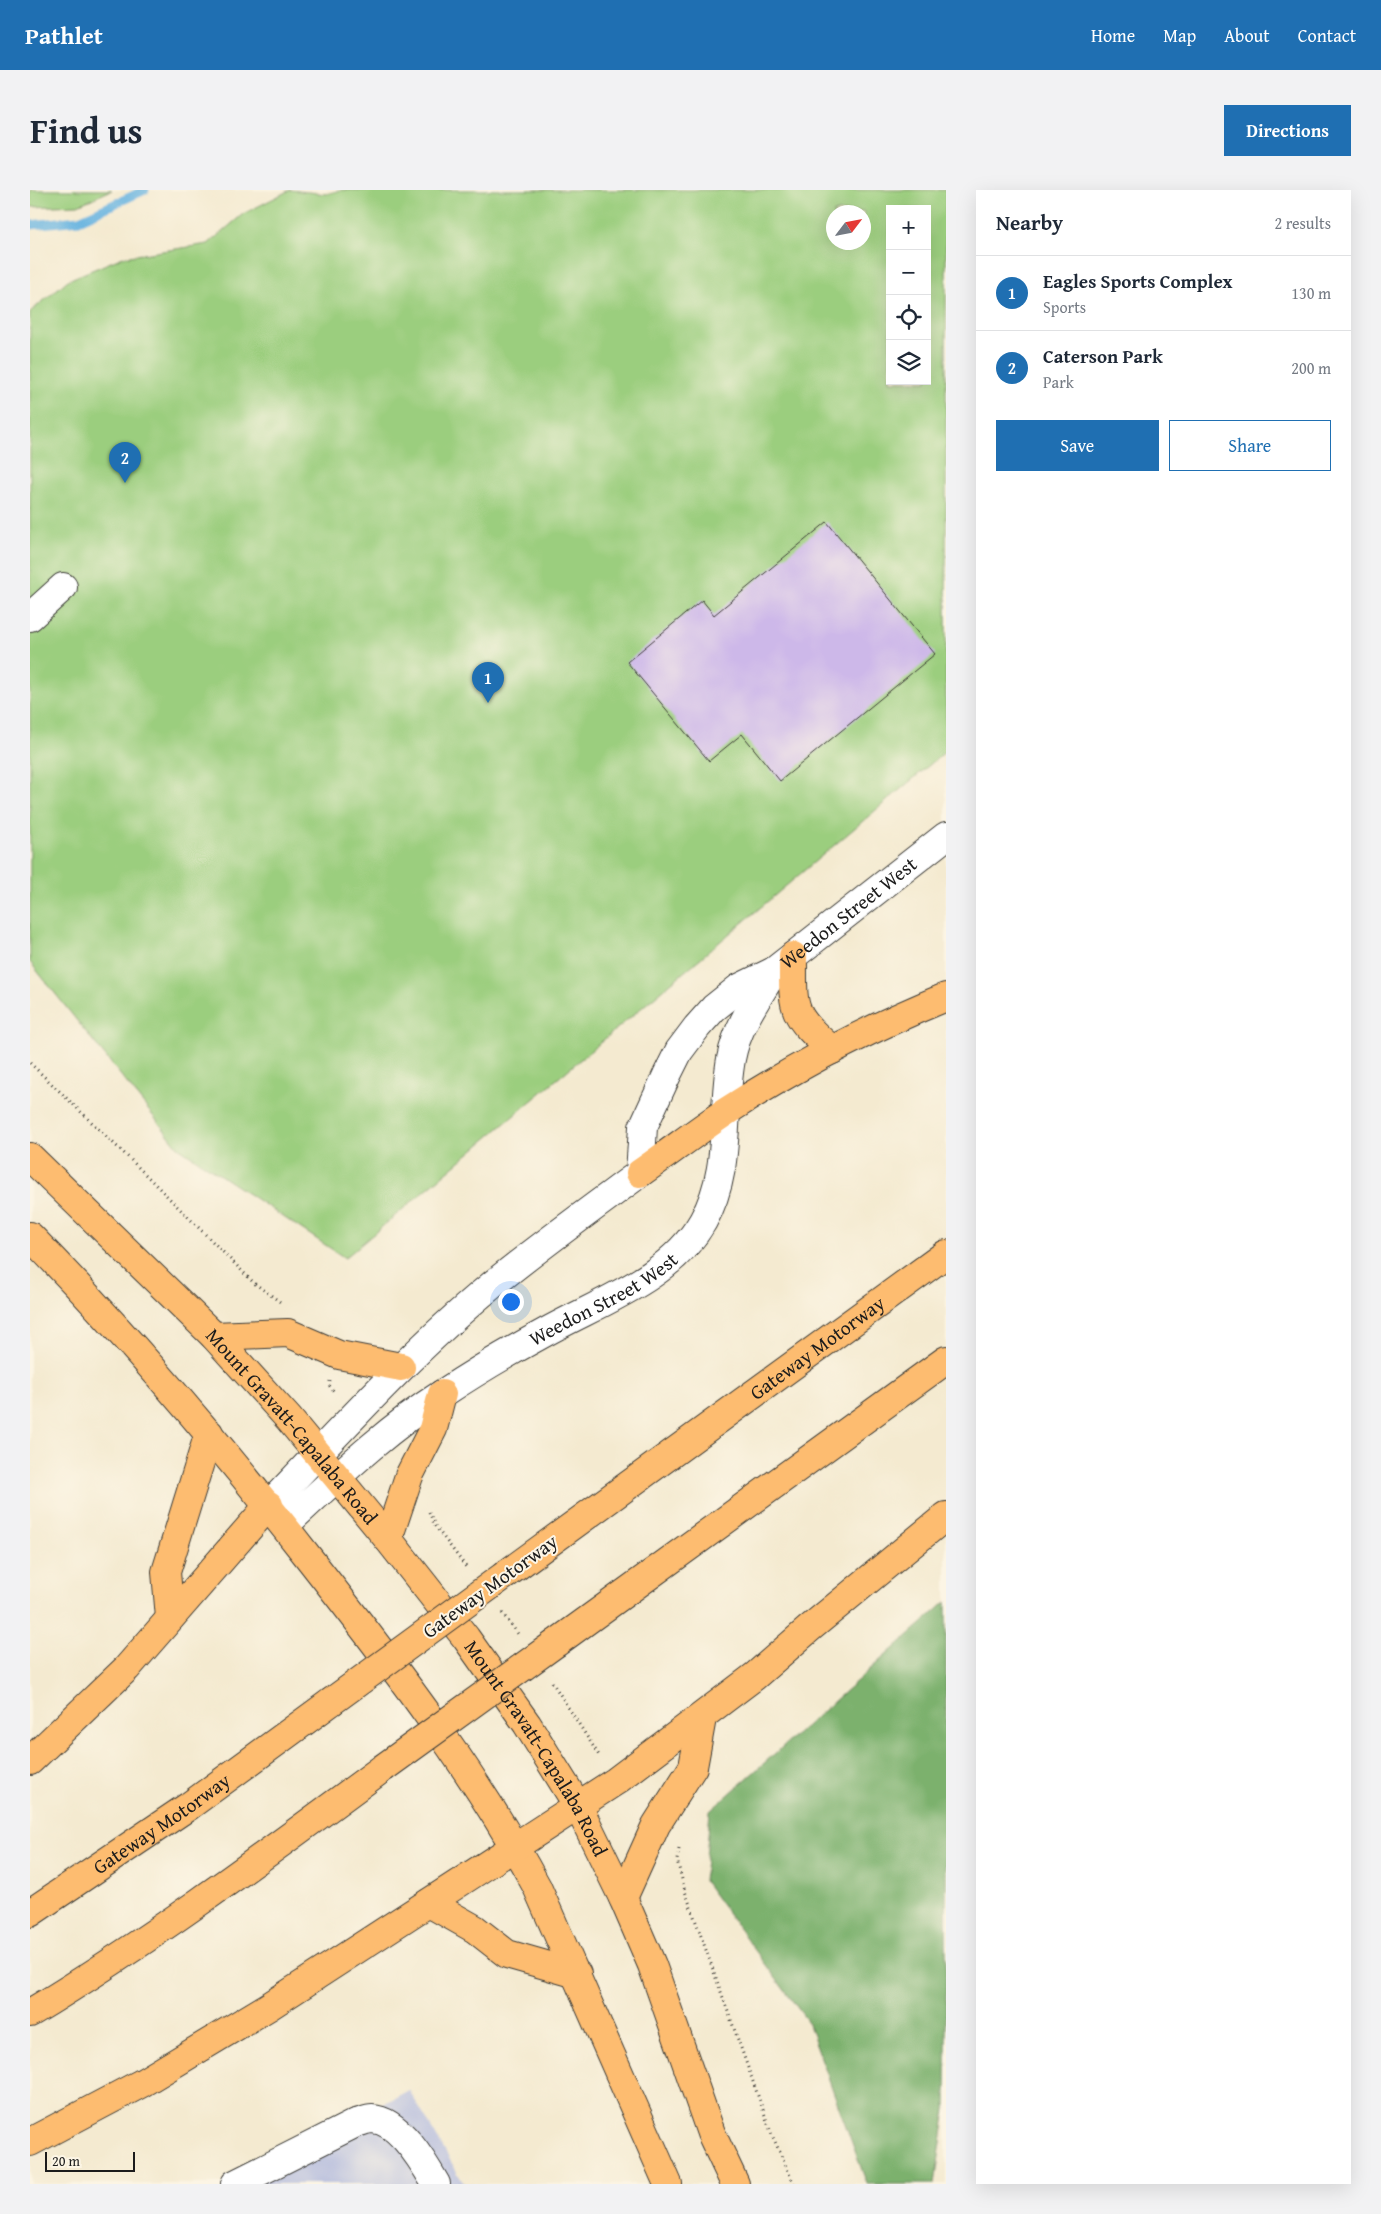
<!DOCTYPE html>
<meta charset="utf-8">
<style>
:root{--surface:#fff;--page:#f2f2f3;--text:#1f2937;--muted:#747a83;--line:#e0e1e3;--accent:#1f6fb2}
body{margin:0;font-family:"Gentium Book Plus",serif;background:var(--page);color:var(--text)}
.controls{position:absolute;right:15px;top:15px;display:grid;overflow:hidden;border-radius:0px;box-shadow:0 5px 20px #0002}
.controls button{width:45px;height:45px;display:grid;place-items:center;padding:0;border:0;border-bottom:1px solid var(--line);background:var(--surface);color:var(--text);font:25px sans-serif}
.compass{position:absolute;left:796px;top:15px;width:45px;height:45px;border-radius:50%;background:var(--surface);box-shadow:0 5px 20px #0002;rotate:58deg}
.scale{position:absolute;left:15px;bottom:12px;width:90px;box-sizing:border-box;padding-left:5px;border:2px solid #1c1c1c;border-top:0;font-size:14px;line-height:18px;white-space:nowrap;color:#1c1c1c;-webkit-text-stroke:4px #fcf5e5;paint-order:stroke}
.you{position:absolute;left:480px;top:1111px;width:18px;height:18px;margin:-12px;border:4px solid #fff;border-radius:50%;background:#1a73e8;box-shadow:0 0 0 8px #1a73e833}
.badge{display:grid;place-items:center;width:32px;height:32px;border-radius:50%;background:var(--accent);color:#fff;font-size:16px;font-weight:700}
.pin{position:absolute;translate:-50% -41px;filter:drop-shadow(0 1px 2px #0008)}
.pin::after{content:'';position:absolute;top:26px;width:18px;height:15px;background:inherit;clip-path:polygon(0 0,100% 0,50% 100%)}
.list{margin:0;padding:0;list-style:none}
h2{display:flex;justify-content:space-between;align-items:center;height:65px;margin:0;padding:0 20px;font-size:21px}
h2 small{font-size:16px;font-weight:400;color:var(--muted)}
.list li{display:grid;grid-template-columns:32px 1fr auto;gap:15px;align-items:center;box-sizing:border-box;height:75px;padding:0 20px;border-top:1px solid var(--line)}
.list b{display:block;font-size:19px;white-space:nowrap}
.list p{margin:0;font-size:16px;white-space:nowrap;color:var(--muted)}
.list em{font-size:16px;font-style:normal;color:var(--muted)}
.actions{display:flex;gap:10px;padding:15px 20px}
.actions a{flex:1;padding:11px 0;border:1px solid var(--accent);border-radius:0px;text-align:center;font-size:18px;color:var(--accent)}
.actions .main{background:var(--accent);color:#fff}
.icon{flex:none;width:28px;height:28px;fill:none;stroke:currentColor;stroke-width:2;stroke-linecap:round;stroke-linejoin:round}
.map{position:relative;flex:none;width:916px;height:1994px;overflow:hidden;border-radius:0px}
header{display:flex;align-items:center;gap:30px;box-sizing:border-box;height:70px;padding:0 25px;background:var(--accent);color:#fff}
header strong{font-size:24px}
nav{display:flex;gap:28px;margin-inline-start:auto;font-size:18px}
.intro{display:flex;align-items:center;justify-content:space-between;box-sizing:border-box;height:120px;padding:0 30px}
h1{margin:0;font-size:35px}
.button{padding:12px 22px;border-radius:0px;background:var(--accent);color:#fff;font-size:18px;font-weight:700}
main{display:flex;gap:30px;padding:0 30px}
aside{flex:1;background:var(--surface);border-radius:0px;box-shadow:0 5px 20px #0002}
.map>svg:first-child{display:block}
</style>
<header>
<strong>Pathlet</strong>
<nav><a>Home</a><a>Map</a><a>About</a><a>Contact</a></nav>
</header>
<div class="intro"><h1>Find us</h1><a class="button">Directions</a></div>
<main>
<div class="map">
<svg width="916" height="1994" viewBox="0 0 916 1994">
<rect width="100%" height="100%" fill="#fcf5e5"/>
<filter id="ink" filterUnits="userSpaceOnUse"><feTurbulence type="fractalNoise" baseFrequency=".02" numOctaves="2"/><feDisplacementMap in="SourceGraphic" scale="10" xChannelSelector="R" yChannelSelector="G"/><feConvolveMatrix kernelMatrix="1 2 1 2 8 2 1 2 1" color-interpolation-filters="sRGB"/></filter>
<filter id="wash" filterUnits="userSpaceOnUse"><feTurbulence type="fractalNoise" baseFrequency=".0096" numOctaves="4" result="noise"/><feDisplacementMap in="SourceGraphic" scale="20" xChannelSelector="R" yChannelSelector="G"/><feGaussianBlur stdDeviation="1.12" result="paint"/><feColorMatrix in="noise" values="0 0 0 0 0 0 0 0 0 0 0 0 0 0 0 0 0 1.4 0 .05"/><feComposite in="paint" operator="in"/></filter>
<g filter="url(#wash)">
<rect width="100%" height="100%" fill="#f4ead0"/>
<path fill="#bdc3de" d="M379,1900L434,1994H207Z"/>
<path fill="#9bce7e" stroke="#5c754d" fill-rule="evenodd" d="M0,0H82L48,15L0,17Z
M260,0L296,4L311,0H916V561L315,1068L148,957L0,772V122L38,90L93,67L178,54L213,24ZM860,19H897V191H860ZM804,22H834V52H804Z"/>
<path fill="#7cb16d" stroke="#4c6644" d="M916,1412V1918L905,1994H837L778,1832L674,1691L680,1621Z"/>
<g fill="none" stroke-linecap="round" stroke-linejoin="round">
<path stroke="#66b3e0" stroke-width="9" d="M0,35L49,30L115,0"/>
</g>
<g id="blocks">
<path fill="#cdb8e9" d="M797,332L905,464L750,591L712,544L679,571L597,472L672,410L684,425Z"/>
</g>
</g>
<g filter="url(#ink)">
<use href="#blocks" fill-opacity="0" stroke="#3c3b37" stroke-width="1"/>
<g fill="none" stroke-linecap="round" stroke-linejoin="round">
<g stroke="#3c3b37" stroke-width="30">
<g id="minor">
<path d="M0,427L33,397"/>
<path id="s1" d="M239,1315C311,1240 381,1162 462,1095C510,1056 560,1020 610,983L613,937L637,885L649,861L667,837L684,818L709,798L744,781L916,646"/>
<path id="s2" d="M255,1335C305,1289 354,1241 412,1204C445,1182 479,1162 514,1143C569,1112 640,1089 673,1031C702,980 691,924 701,869C707,836 727,809 744,781"/>
<path d="M205,1994L326,1933C331,1932 337,1929 342,1929C369,1930 394,1973 406,1994"/>
</g>
</g>
<g stroke="#3c3b37" stroke-width="30">
<g id="highway">
<path d="M763,766C763,820 760,823 802,860"/>
<path id="s3" d="M0,967L184,1146L259,1229L358,1349L436,1448L497,1534L548,1616L593,1708L622,1775L681,1943L705,1994"/>
<path d="M610,983C639,963 667,941 697,921C766,876 840,838 916,807"/>
<path d="M0,1046C98,1146 189,1253 275,1363C359,1470 443,1578 507,1697L638,1994"/>
<path d="M184,1146L258,1143L309,1165L371,1177"/>
<path d="M358,1349L379,1286L403,1239L412,1204"/>
<path id="s4" d="M475,1385L916,1064"/>
<path d="M140,1428L136,1382L179,1243"/>
<path d="M526,1453L916,1170"/>
<path d="M0,1571L97,1478L239,1315"/>
<path d="M593,1708L626,1635L663,1577L672,1528"/>
<path d="M399,1713L445,1739L477,1764L547,1784"/>
<path id="s5" d="M0,1723L159,1616L301,1512"/>
<path d="M0,1823C123,1749 238,1663 353,1578"/>
<path d="M0,1952L112,1893L238,1817L586,1591L725,1486L780,1438L916,1326"/>
</g>
</g>
<path stroke="#3c3b37" stroke-width="3" stroke-dasharray="1 4" stroke-linecap="butt" d="M0,873L100,969L224,1093L253,1114
M300,1191L299,1195L305,1203
M399,1322L405,1336L436,1377
M472,1423L488,1444
M522,1492L570,1567
M649,1659L647,1670L655,1701L742,1945L764,1994"/>
<use href="#minor" stroke="#fff" stroke-width="28"/>
<use href="#highway" stroke="#fdbc70" stroke-width="28"/>
<g stroke="#3c3b37" stroke-width="30" stroke-linecap="butt">
<path id="highway-bridge" d="M301,1512L475,1385
M353,1578L526,1453"/>
</g>
<use href="#highway-bridge" stroke="#fdbc70" stroke-width="28"/>
</g>
</g>
<g text-anchor="middle" stroke-width="4" stroke-linejoin="round" paint-order="stroke">
<g font-size="20" fill="#1c1c1c" stroke="#fcf5e5">
<text dy="7" stroke="none"><textPath href="#s1" startOffset="850">Weedon Street West</textPath></text>
<text dy="7" stroke="none"><textPath href="#s2" startOffset="392">Weedon Street West</textPath></text>
<text dy="7" stroke="none"><textPath href="#s4" startOffset="386">Gateway Motorway</textPath></text>
<text dy="7" stroke="none"><textPath href="#s3" startOffset="376">Mount Gravatt-Capalaba Road</textPath></text>
<text transform="translate(460 1396) rotate(-36)" y="7">Gateway Motorway</text>
<text dy="7" stroke="none"><textPath href="#s3" startOffset="781">Mount Gravatt-Capalaba Road</textPath></text>
<text dy="7" stroke="none"><textPath href="#s5" startOffset="159">Gateway Motorway</textPath></text>
</g>
</g>
</svg>
<div class="controls">
<button>+</button>
<button>−</button>
<button><svg class="icon" aria-label="locate" viewBox="0 0 24 24"><circle cx="12" cy="12" r="6"/><path d="M12 2v4M12 18v4M2 12h4M18 12h4"/></svg></button>
<button><svg class="icon" aria-label="layers" viewBox="0 0 24 24"><path d="M12 4l9 5-9 5-9-5zM3 14l9 5 9-5"/></svg></button>
</div>
<svg class="compass" viewBox="-18 -18 36 36"><path d="M0-13l5 13h-10z" fill="#e53935"/><path d="M0 13l5-13h-10z" fill="#747a83"/></svg>
<div class="scale">20 m</div>
<div class="you"></div>
<div class="pin badge" style="left:458px;top:513px">1</div>
<div class="pin badge" style="left:95px;top:293px">2</div>
</div>
<aside>
<h2>Nearby<small>2 results</small></h2>
<ul class="list">
<li><span class="badge">1</span><div><b>Eagles Sports Complex</b><p>Sports</p></div><em>130 m</em></li>
<li><span class="badge">2</span><div><b>Caterson Park</b><p>Park</p></div><em>200 m</em></li>
</ul>
<div class="actions"><a class="main">Save</a><a>Share</a></div>
</aside>
</main>
